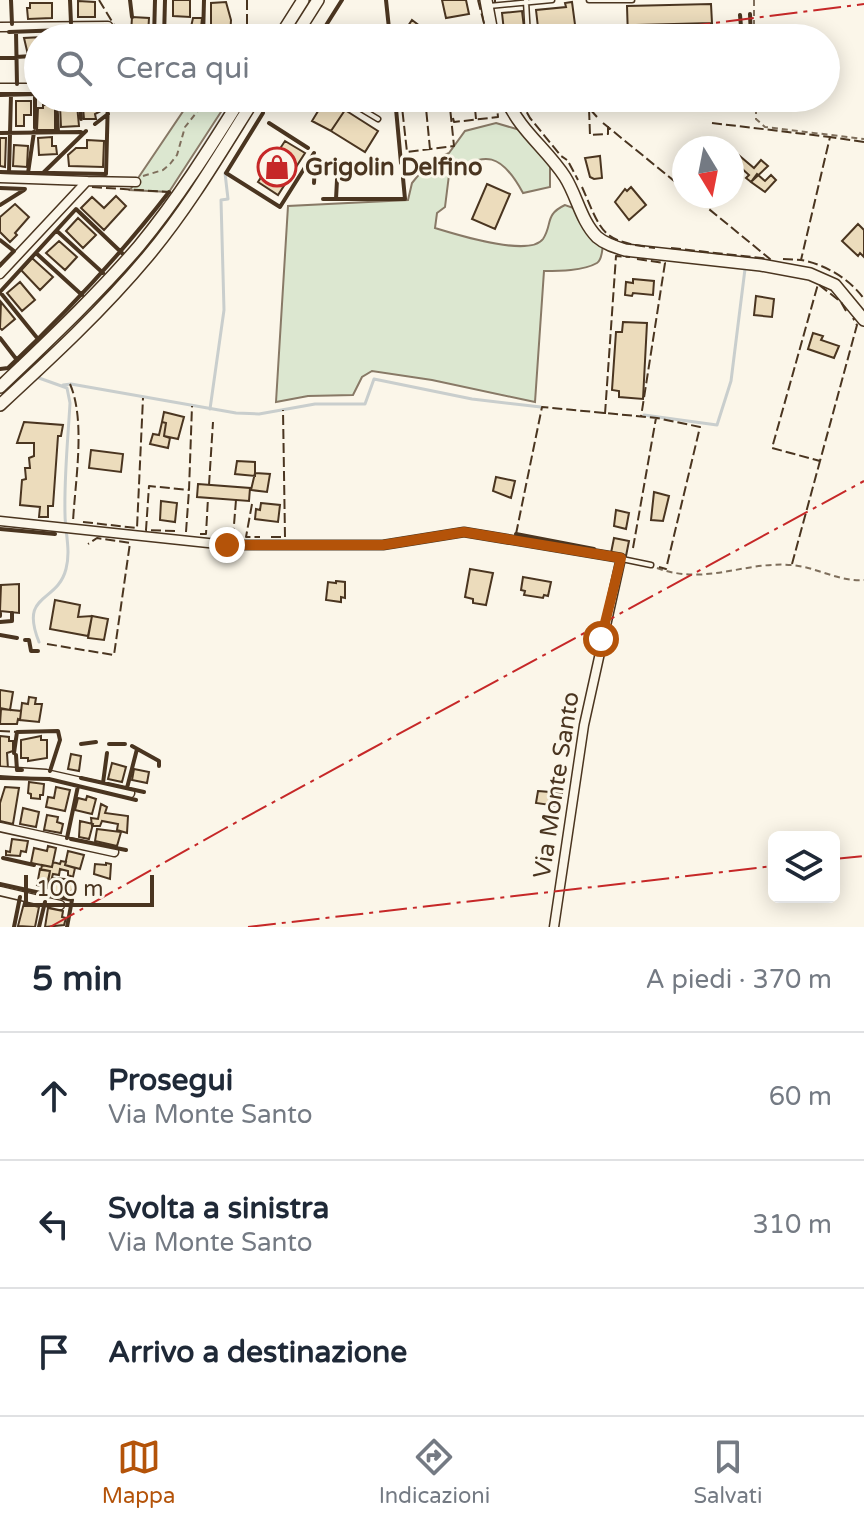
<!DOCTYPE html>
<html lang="it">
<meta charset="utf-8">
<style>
:root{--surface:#fff;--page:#f6f6f7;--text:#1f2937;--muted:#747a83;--line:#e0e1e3;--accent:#b45309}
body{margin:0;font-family:"Varela Round",sans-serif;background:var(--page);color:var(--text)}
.controls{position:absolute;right:24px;bottom:24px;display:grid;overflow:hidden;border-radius:12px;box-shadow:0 4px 20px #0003}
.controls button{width:72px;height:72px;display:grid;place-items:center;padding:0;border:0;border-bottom:2px solid var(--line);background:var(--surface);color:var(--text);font:40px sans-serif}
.compass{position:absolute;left:672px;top:136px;width:72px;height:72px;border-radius:50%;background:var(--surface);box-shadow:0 4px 20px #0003;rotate:170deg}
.scale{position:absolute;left:24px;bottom:20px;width:130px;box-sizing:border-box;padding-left:8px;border:4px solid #4a3520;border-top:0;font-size:22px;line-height:28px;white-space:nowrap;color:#4a3520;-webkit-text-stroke:6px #fbf6e9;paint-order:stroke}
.stop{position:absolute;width:24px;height:24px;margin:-18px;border:6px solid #b45309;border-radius:50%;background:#fff}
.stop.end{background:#b45309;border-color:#fff;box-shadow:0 2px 8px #0008}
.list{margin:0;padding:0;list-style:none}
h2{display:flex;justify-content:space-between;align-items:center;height:104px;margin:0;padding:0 32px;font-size:34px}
h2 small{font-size:26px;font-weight:400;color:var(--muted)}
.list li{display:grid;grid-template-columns:52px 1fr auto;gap:24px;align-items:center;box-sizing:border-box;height:128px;padding:0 32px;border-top:2px solid var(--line)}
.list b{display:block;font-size:30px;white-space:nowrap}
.list p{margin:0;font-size:26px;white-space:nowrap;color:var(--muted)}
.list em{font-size:26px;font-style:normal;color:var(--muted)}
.icon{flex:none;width:44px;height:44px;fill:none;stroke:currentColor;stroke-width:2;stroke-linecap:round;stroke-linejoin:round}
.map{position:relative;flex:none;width:864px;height:927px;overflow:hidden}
.search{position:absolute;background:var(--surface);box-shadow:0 4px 20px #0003;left:24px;right:24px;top:24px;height:88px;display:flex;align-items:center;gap:20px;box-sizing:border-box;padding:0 28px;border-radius:44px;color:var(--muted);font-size:30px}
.sheet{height:488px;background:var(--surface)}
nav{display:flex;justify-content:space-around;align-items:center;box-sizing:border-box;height:112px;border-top:2px solid var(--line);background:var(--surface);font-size:22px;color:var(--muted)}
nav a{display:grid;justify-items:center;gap:4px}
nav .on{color:var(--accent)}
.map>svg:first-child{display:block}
</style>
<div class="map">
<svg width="864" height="927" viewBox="0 0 864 927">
<rect width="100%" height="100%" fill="#fbf6e9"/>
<path fill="#dce7d0" stroke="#887966" stroke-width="2" d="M220,98H230L169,192L130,190L188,104L219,102Z
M496,123L520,130L550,162V187L523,193C502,154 485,149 449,175L445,207L437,213L435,228C455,234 529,258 543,239C553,224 544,215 565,205L579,210L603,245C602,251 602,260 597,263C583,271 559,271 544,271L535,402L432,380L372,371L362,377L353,395L308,396L276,402L288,206L408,200L412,183L429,162L449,153L465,131Z"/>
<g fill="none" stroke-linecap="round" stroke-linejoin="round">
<path stroke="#c9cecd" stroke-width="3" d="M272,38L288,14
M179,184L234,98
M39,378L67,388L70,403C68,439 64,477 65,514C65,532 71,550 66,569C57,604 19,592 39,642
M63,385L71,384L236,413L259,414L315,404H365L374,379L472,399L541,407
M210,409L224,310L221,200L228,199L225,173
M644,415L717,425L731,381L745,269"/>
</g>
<path fill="#ecdcbc" stroke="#4a3520" stroke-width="2" d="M173,0H190V17L173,16Z
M442,0H466L469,14L446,18Z
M78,1L95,2V17H78Z
M226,2L231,20L230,37L211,36V3Z
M572,2L576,32L539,36L536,10L566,7L565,3Z
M30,3H52V18L28,19L27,8H30Z
M711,4L712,23L637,25L638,38H628L627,6Z
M522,11L524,28L504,31L502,13Z
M132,17L149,18L148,35L131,34Z
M193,18H202L200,38H180V34L184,33V28L191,27Z
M412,20L429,33L425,38H400Z
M43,37L38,38V54L28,55L24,38Z
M326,98L345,110L331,131L312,121Z
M708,98H749V106L708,107Z
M99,100L101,111L95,114L96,119H84L83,107H88V101Z
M16,101H31V115H24V126H16Z
M43,105H55V130H37L38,108H43Z
M77,105L79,126L61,127L60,106Z
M345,110L378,131L365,152L331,131Z
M52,137V146H56L57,154L39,155L38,138Z
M0,138H6L5,167L0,166Z
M87,140L104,141L103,167L69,166L68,155L76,148H87Z
M285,141L305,153L278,195L258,182Z
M14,145L28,146L27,167L13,166Z
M735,152L754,168L761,160L768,166L751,182L746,178L749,175L739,166L734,173L732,171L738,162L732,157Z
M600,156L602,178L594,179L590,177L585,158Z
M757,174L765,181L771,175L776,180L765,192L751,182Z
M487,184L510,194L495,229L472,219Z
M631,187L646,205L629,220L615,202L625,189L627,191Z
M116,196L126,206L104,230L81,208L92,197L104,208Z
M15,204L29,217L15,233L17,235L10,242L0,232V217Z
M78,218L96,235L83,248L66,231Z
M858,224L864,230V257L860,253L858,256L842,241Z
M59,241L77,257L65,270L46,253Z
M32,258L53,277L40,290L21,270Z
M633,279L654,281L653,295L633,293L632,296L625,295L626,282L633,283Z
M20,282L35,300L22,311L7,293Z
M756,296L774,299L772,317L754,315Z
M1,302L15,319L2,330L0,328Z
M623,322L647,323L643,399L619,397V391L612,390L616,332H622Z
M813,333L823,336L821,340L839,346L834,358L808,349Z
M164,412L184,417L178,439L164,436L166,423L162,422Z
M24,422L63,425L61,436H58L53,506H48V517H39L40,507L20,505L22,480L26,479L25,468H30L29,458L34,456V443H17Z
M162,422L166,423L164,436L170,438L168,448L150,444L153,434L159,435Z
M91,450L123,454L121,472L89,468Z
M237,461L255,462V476L235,474Z
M255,473L270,474L267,492L251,490Z
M496,477L515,481L511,498L493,491Z
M198,484L250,488L249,501L197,497Z
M654,492L669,496L663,521L651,520Z
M161,501L177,503L175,522L160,520Z
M261,503L280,505L278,522L255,519L256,509L260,510Z
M616,510L629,513L626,529L614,526Z
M614,538L629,541L626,556L611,553Z
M470,569L493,573L486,605L473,603V599L465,597Z
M523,577L551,582L548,596L544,595L543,598L524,595L525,591L521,590Z
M336,581L345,582V598L341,597V602L326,600L328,582L336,583Z
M19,584V613L0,611L1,585Z
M55,600L80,605L78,617L92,616L88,636L50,629Z
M92,616L108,619L104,640L88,638Z
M0,690L13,692L10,710L0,708Z
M29,697L36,698L35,704H42L39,722L20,720L22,703L28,704Z
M1,709L21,711L20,720L18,719L17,724H0Z
M0,736L9,737V741H13V751L7,753L8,769L0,770Z
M41,736V740H47V758L28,761V758H21V740Z
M71,754L81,756L79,771L68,769Z
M112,763L126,767L122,782L108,779Z
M134,769L149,772L147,783L132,780Z
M29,782L44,784L43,795H40V799L31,798V794L28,793Z
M5,787L19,788L13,824L0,821V803Z
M56,787L70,790L65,811L46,807L48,797L54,798Z
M538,791L562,793L561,801H558L557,806L536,803Z
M87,796L96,799L92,814L75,810L78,798L86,800Z
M101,804L107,807L105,813L128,816L127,833L117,830L118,824L102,821L100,826H92L91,818L98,819Z
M23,808L39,812L36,827L20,824Z
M47,815L58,817L57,822L63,824L61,833L44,830Z
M80,821L93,824L89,839L79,837Z
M97,829L121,832L117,846L95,841Z
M12,839L28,841L26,852L21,851L20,856L6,855V851L10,852Z
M48,846L56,848L52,867L31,863L34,848L47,851Z
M68,851L84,855L80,869L65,865Z
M61,861L66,862L65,865L75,868L73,877L68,875V871L60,869L59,875L53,874L51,881L48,880L50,871L41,870L42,865L52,867L53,862L60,864Z
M106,863L111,864L110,879L94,874L95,864L106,865Z
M40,869L50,871L47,888L37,885Z
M54,878L75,880L72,892L65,891L64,896L52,892Z
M24,903L39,907L35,927L18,926Z
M48,908L63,911L62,917L66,918L64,925L45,927Z"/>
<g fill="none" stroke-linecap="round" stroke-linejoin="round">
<g stroke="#4a3520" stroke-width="7">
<path id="lane" d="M589,0H632
M526,1L528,38
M489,6L552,0
M343,98L378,119
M622,559L651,565"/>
</g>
<g stroke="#4a3520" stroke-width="11">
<path id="street" d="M0,27L108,26
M159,38L160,0
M0,88H38
M0,178L87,181L0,274
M87,181L136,182
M0,521L227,545H383L464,532L621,558L584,725L554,927
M0,771L46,774L130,793
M0,827L114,852
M0,891L60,905"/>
</g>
<g stroke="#4a3520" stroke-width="14">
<path id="secondary" d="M486,0L493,38
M279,38L303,0
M294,38L318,0
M506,98C519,130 547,149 565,177C577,196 581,221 597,237C605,244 615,247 625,250L761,265L810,274L835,285L864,320
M0,387C48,341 96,296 139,246C177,200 210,148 241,98
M0,405C51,358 103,310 148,256C189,207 221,152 255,98"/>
</g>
<path stroke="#7f6f5c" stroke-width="2" stroke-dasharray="6 4" stroke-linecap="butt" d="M754,0V38
M756,98V119L765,127L864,139
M143,176L163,170L170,164L177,155L185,127L205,102
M657,568C706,586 744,561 792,565C816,567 839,582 864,580"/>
<use href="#lane" stroke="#fbf6e9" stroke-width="4"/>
<use href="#street" stroke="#fbf6e9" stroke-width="8"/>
<use href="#secondary" stroke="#fbf6e9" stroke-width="11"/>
<path stroke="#4a3520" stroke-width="2" stroke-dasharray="10 4" stroke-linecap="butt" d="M99,0L122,38
M478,0L486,31
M495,0V2
M48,31V38
M247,38V0
M401,98L407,152L454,146L449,98
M425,98L430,149
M474,98L476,119
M520,100L530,118L561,156L567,160
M401,105L449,99
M597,117L589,108L590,135L608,134V126
M453,118L454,122L498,117L496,98
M603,123L684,189
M712,123L830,137
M864,142L830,137L801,260C825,264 851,280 864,299
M569,163L578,180
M92,187L169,192
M582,187C603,235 601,241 655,248
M671,248L770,259L693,196
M637,259L665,263L641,417
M783,259L801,260
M846,311L841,302L818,284L772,448L820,461L857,325L853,318
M70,384C86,421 75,482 73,522
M605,414L616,256L630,257
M209,485L213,422
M236,500L233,537H239
M252,504L246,537H260
M83,522L137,528L143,398
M175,531L146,530L149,486L189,490L192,406
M186,532L189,490
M200,534H206L208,498
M516,534L542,407L657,418L700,427L666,569L659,567
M271,537H285L283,410
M633,548L656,418
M792,564L820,461
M47,644L114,655L130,543L97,538L88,544
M0,731L17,732"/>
<path stroke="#4a3520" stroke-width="4" d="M11,0L12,24
M70,0L71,23
M130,0L132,17
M386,0L390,38
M750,14L751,38
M740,15L742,38
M113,29V38
M9,32L63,30
M16,32L17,84
M735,33V38
M120,36H140
M154,38L155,0
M164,38L165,0
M203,38L204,0
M318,38L342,0
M0,58L32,56
M35,94V128
M0,95L38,94
M56,98L58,132
M80,98L81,119
M395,98L401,163
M280,104L284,98
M263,113L226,173L280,207L314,153
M269,123L308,148
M95,124L108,114
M0,133L81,132
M0,172L106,174L108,98
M9,172L11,95
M28,173L34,132
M43,173L86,131
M314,183L315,163
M0,188L25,189
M323,199H405L403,178
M336,199L338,161
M0,205L24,190
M57,231L103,273
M0,240L14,251L0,265
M36,253L82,295
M0,292L76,209L122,253
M0,292L38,339
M0,338L17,360
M0,369L8,368C67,312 119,257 169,192
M0,529L55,534
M516,534L594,549
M0,613V616
M0,622L12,621V613
M0,635L17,638
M25,640H29L31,651H38
M81,744L96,742
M109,744H125
M132,746L159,761V766
M14,753L17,732L58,731L60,740L50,771
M16,755L17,770H22
M0,778L49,779L136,800
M81,778L144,792
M103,783L107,753
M127,788L137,749
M67,838L78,786
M71,839L126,850
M3,858L34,865
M0,884L72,900L67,927
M14,927L20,897
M39,927L45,902"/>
<path stroke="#c62828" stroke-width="2" stroke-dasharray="28 6 4 6" stroke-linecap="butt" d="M595,38L864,4
M834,859L864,856
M50,927L224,829L864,481
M248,927L774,866"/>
</g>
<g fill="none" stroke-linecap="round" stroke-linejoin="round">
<path stroke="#b45309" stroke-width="10" d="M227,545H383L464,532L621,558L601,639"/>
</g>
<defs>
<g id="shop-ring" transform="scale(2)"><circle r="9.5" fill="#fbf6e9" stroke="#c62828" stroke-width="1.5"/><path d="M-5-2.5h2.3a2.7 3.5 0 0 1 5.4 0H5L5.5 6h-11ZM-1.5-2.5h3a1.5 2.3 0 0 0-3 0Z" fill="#c62828"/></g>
</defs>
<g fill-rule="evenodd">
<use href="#shop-ring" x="277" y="167"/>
</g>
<g text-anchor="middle" stroke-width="6" stroke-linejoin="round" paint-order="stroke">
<g font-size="24" font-weight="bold" fill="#4a3520" stroke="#fbf6e9" text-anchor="start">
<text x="305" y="175">Grigolin Delfino</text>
</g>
<g font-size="24" fill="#4a3520" stroke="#fbf6e9">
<text transform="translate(556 785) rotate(-81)" y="8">Via Monte Santo</text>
</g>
</g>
</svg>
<div class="controls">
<button><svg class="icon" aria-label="layers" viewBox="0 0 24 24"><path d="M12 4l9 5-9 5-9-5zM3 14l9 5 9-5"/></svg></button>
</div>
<svg class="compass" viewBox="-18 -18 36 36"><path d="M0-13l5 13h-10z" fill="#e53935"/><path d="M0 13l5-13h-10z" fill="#747a83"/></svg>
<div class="scale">100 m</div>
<div class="stop" style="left:601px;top:639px"></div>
<div class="stop end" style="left:227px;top:545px"></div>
<div class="search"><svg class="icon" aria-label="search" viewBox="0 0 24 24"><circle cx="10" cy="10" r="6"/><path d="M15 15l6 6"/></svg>Cerca qui</div>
</div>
<section class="sheet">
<h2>5 min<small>A piedi · 370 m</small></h2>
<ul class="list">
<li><svg class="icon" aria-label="ahead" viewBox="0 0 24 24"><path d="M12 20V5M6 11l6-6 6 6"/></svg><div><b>Prosegui</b><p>Via Monte Santo</p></div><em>60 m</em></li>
<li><svg class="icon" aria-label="left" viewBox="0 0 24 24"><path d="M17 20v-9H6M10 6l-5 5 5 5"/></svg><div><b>Svolta a sinistra</b><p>Via Monte Santo</p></div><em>310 m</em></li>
<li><svg class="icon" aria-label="arrive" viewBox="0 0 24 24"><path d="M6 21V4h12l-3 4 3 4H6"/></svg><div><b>Arrivo a destinazione</b></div></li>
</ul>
</section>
<nav>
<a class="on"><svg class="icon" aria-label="map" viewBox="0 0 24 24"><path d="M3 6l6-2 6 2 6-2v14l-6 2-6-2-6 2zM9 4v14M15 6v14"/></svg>Mappa</a>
<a><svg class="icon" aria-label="directions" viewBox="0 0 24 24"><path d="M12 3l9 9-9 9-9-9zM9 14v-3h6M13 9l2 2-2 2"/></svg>Indicazioni</a>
<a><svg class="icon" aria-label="saved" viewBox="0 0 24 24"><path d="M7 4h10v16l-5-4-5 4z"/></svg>Salvati</a>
</nav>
